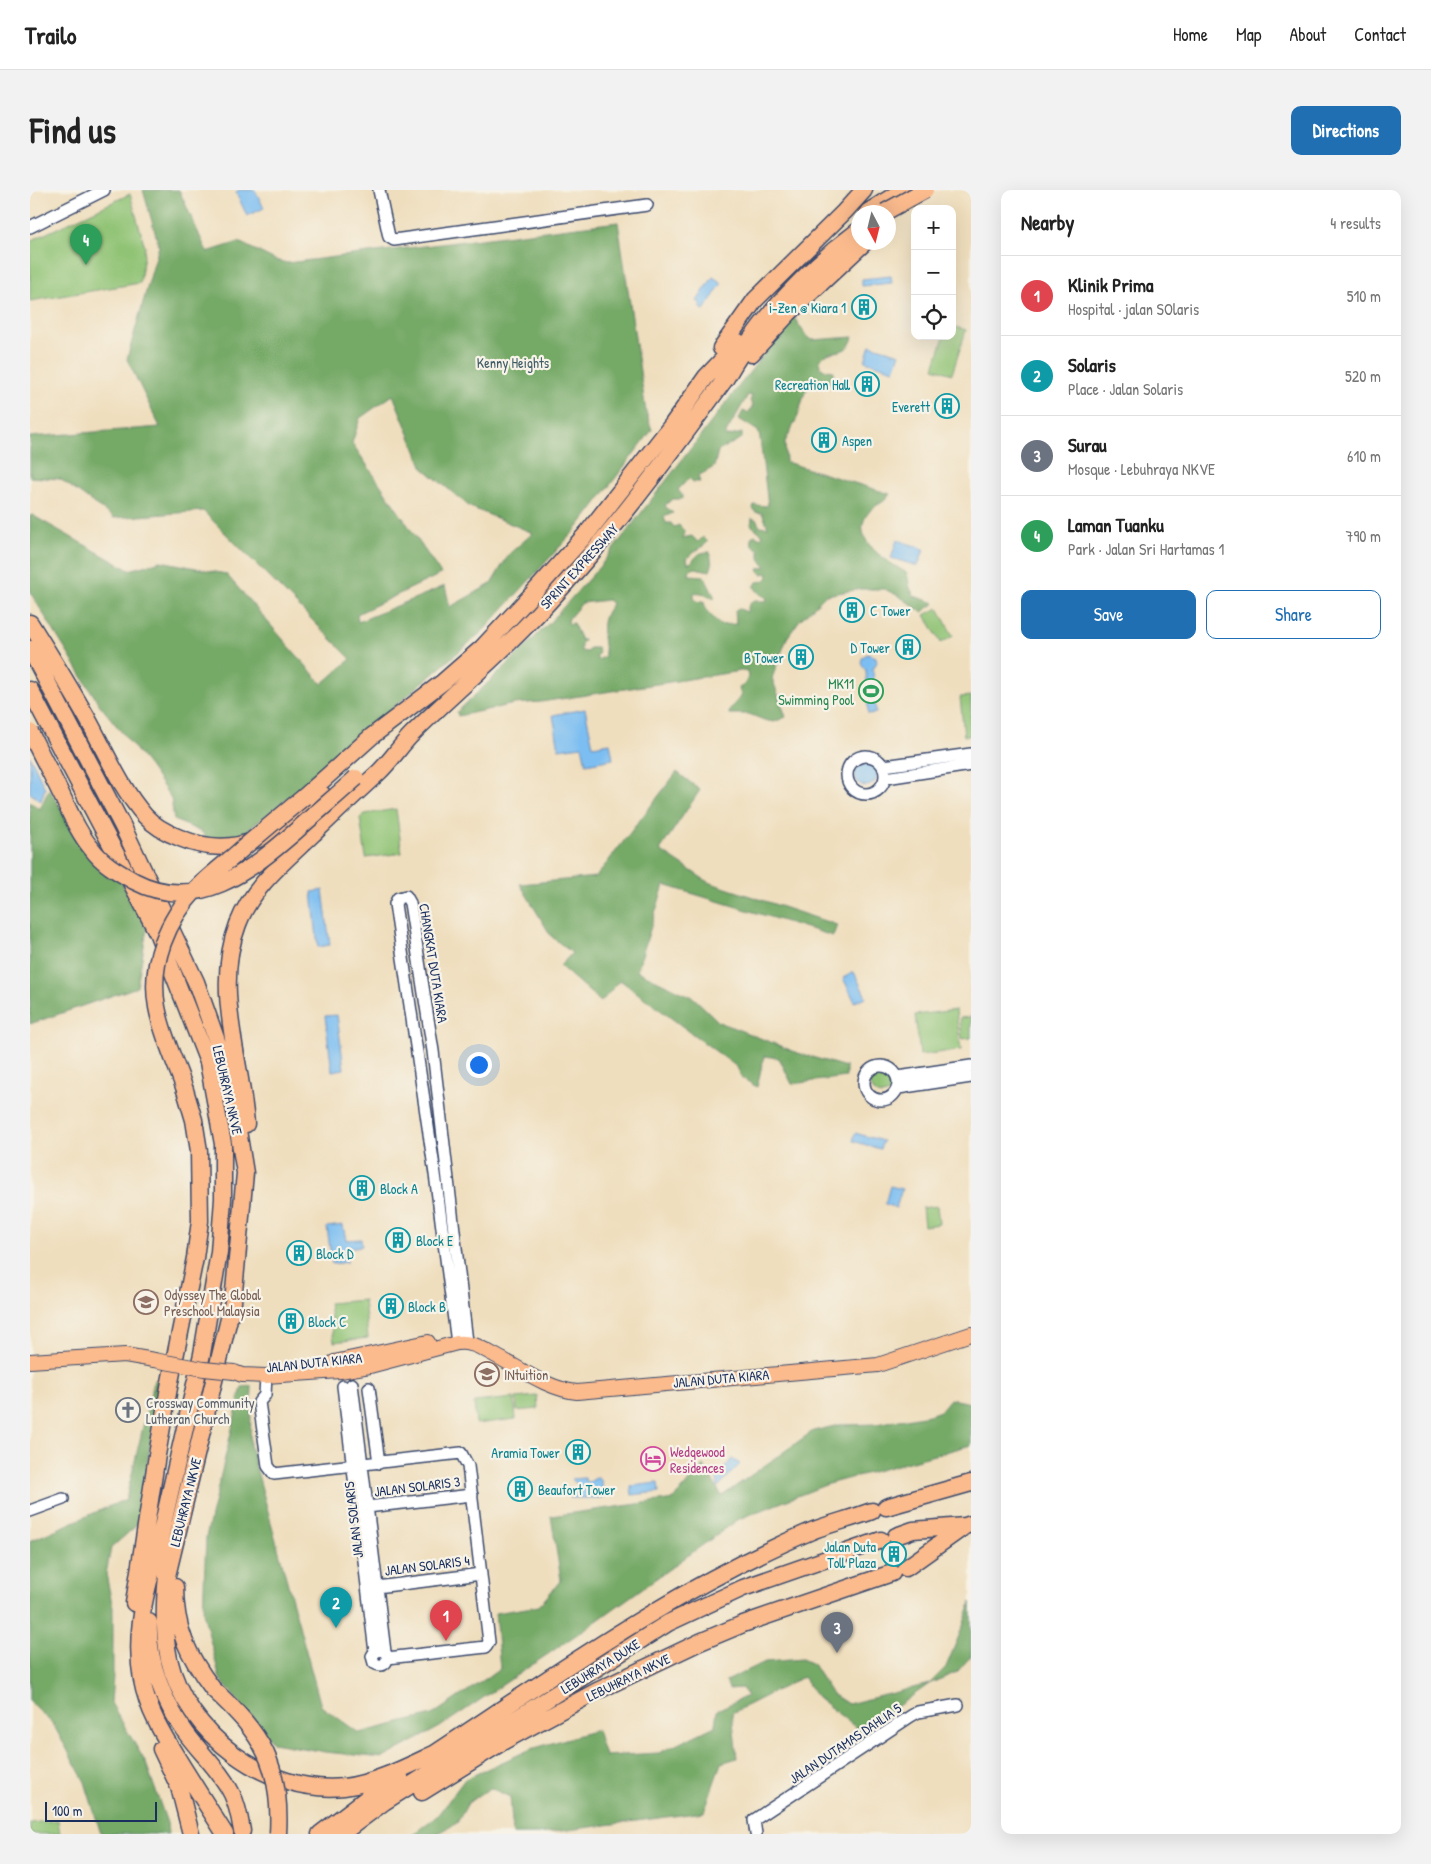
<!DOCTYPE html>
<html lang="en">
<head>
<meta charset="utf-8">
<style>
  body { margin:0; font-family:"Patrick Hand",sans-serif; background:#f2f2f2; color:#222 }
  .controls { position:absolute; right:15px; top:15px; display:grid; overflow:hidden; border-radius:10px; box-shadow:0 5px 20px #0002 }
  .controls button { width:45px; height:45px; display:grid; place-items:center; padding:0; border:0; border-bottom:1px solid #e0e0e0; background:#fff; color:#222; font:25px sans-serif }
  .compass { position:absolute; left:821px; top:15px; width:45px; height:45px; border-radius:50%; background:#fff; box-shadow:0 5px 20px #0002; rotate:173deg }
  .scale { position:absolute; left:15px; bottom:12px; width:112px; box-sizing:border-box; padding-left:5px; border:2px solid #1b2f5e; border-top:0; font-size:14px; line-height:18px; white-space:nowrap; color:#1b2f5e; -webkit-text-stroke:4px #f7f3e8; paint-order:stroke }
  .you { position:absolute; left:448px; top:874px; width:18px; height:18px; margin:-12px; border:4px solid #fff; border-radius:50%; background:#1a73e8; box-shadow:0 0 0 8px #1a73e833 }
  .badge { display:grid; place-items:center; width:32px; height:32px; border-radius:50%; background:#1f6fb2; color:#fff; font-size:16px; font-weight:700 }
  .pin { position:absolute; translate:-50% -41px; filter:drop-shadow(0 1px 2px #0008) }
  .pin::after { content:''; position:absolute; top:26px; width:18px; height:15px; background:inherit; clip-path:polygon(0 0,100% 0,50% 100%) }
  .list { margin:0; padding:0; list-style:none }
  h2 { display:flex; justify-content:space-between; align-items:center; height:65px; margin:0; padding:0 20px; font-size:21px }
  h2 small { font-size:16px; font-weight:400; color:#767676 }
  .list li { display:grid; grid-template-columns:32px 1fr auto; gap:15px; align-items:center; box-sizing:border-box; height:80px; padding:0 20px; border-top:1px solid #e0e0e0 }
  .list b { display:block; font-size:19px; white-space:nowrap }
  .list p { margin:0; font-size:16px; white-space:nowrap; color:#767676 }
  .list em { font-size:16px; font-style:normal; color:#767676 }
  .actions { display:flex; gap:10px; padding:15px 20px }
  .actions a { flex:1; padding:11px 0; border:1px solid #1f6fb2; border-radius:10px; text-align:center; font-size:18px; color:#1f6fb2 }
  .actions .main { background:#1f6fb2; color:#fff }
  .icon { flex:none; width:28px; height:28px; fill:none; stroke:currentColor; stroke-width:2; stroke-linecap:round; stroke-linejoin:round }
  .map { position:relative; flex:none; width:941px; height:1644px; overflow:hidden; border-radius:10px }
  header { display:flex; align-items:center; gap:30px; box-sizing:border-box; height:70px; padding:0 25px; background:#fff; border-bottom:1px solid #e0e0e0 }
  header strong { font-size:24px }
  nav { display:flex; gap:28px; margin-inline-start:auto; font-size:18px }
  .intro { display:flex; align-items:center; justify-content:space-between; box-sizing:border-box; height:120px; padding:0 30px }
  h1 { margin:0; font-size:35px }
  .button { padding:12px 22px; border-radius:10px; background:#1f6fb2; color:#fff; font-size:18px; font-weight:700 }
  main { display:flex; gap:30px; padding:0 30px }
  aside { flex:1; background:#fff; border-radius:10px; box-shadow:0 5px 20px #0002 }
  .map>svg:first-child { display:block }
</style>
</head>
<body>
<header>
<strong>Trailo</strong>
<nav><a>Home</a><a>Map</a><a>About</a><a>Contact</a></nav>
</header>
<div class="intro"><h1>Find us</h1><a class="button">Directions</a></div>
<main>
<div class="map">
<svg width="941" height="1644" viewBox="0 0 941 1644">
  <rect width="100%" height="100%" fill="#f7f3e8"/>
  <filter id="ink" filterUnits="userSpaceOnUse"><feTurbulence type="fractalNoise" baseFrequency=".02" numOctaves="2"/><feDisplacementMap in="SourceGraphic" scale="10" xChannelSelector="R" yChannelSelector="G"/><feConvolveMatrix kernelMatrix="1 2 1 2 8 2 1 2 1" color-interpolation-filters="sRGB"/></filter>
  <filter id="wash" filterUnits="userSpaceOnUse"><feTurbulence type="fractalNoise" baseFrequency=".0096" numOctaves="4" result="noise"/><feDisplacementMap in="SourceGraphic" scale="20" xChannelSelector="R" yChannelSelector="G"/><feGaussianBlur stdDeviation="1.12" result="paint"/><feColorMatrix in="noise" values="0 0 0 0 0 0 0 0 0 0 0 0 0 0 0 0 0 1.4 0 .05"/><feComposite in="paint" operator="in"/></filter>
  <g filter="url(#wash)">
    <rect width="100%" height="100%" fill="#efdebd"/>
    <path fill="#90c374" stroke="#567969" d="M100 4 115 57 110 93 0 111V51Z
      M922 136 936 140 922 184 904 178 914 146H922Z
      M908 418 923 446 911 453 895 425Z
      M941 506V545L934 546 930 507Z
      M366 619 372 663 336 668 330 628 335 624Z
      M926 820 931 860 890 865 885 825Z
      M941 827V848L932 849 930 828Z
      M840 893a12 12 0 1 1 24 0a12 12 0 1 1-24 0Z
      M907 1016 909 1034 894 1036 892 1018Z
      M334 1110 338 1148 304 1152 299 1113Z
      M507 1206 508 1219 487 1221 486 1208Z
      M484 1208 486 1229 446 1234 444 1212Z
      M28 1630 30 1644H0V1633Z"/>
    <path fill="#74a966" stroke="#486c62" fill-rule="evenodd" d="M113 0H149L177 62 209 52 245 70 257 73 588 32 616 222 622 240 548 337 453 441 253 612 206 649H176L172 642 144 630 141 608 119 576 69 514 0 402V326L2 325 99 380 131 371 196 384 292 494 321 469 173 321 84 328 30 289 0 287V247L130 237 97 169 129 56ZM363 205 393 278 440 317 503 343 479 364 461 394 420 417 415 396 328 432 327 424 411 384 322 253 330 228Z
      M763 126 777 147 782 150 823 147C817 169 800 156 790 170V177L794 180 804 181 799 195H782L775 202 768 226 755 252 756 272 860 304C853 315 846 313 839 322 817 349 858 372 877 383L880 398 884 406 905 413 892 422 869 406 854 399H831L796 405 769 431 757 448 742 488 756 527 744 532 734 530 719 524H699L700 519 711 506 709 498 714 495 719 486 717 480 511 512 484 514 428 526 427 522 479 473 521 431 571 375ZM718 205 722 206 720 211 723 216 718 223 713 221 709 229 728 241 730 248 738 316 724 315 723 318 725 322 732 323 738 337 729 336 727 330 722 328 721 335 733 345 731 348 725 345 721 347 722 355 729 360V367L736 377 729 378 728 380 732 384 737 383 738 387 734 391 727 392 724 397 730 404 737 408 736 411C725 411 719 409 717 422L710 419 705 420 706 434 690 435 676 420 674 412H668L664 408V403C675 401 677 408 685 408L674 386 659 385 660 380 665 378 680 381 682 375 680 362C667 362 669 365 660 373H658L657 368 678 352 673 347 668 352 662 346 652 348 655 342 649 335 644 337 641 333H636L634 327 643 323 640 320H638L635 315 643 309H652L653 306 648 300 659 288 663 292H670L668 286 684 277 688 261 712 248V243L696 247V243ZM578 410 582 414C567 433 574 444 575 466L568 470 566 466 569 463 567 458H560L557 462 551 461V454L555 450H551L543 433 539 434 538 433 539 428 552 413Z
      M647 582 670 600 630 660 678 692 807 735 803 746 634 695 607 781 664 808 689 832 768 863 816 877V887L762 894 749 868 734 866 727 897 712 888 707 877 590 790 571 812 530 776 542 763 521 746 490 694 566 687Z
      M19 599 68 677 91 691 117 739 107 797 0 834V612L10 619Z
      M124 1190H131L107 1335 81 1358 76 1384 83 1418V1486L81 1513 116 1573 137 1633 138 1644H71L55 1592 23 1534 0 1512V1351L96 1309Z
      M222 1196 220 1255 291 1516 329 1543 402 1525 470 1479 465 1423 509 1416 531 1390 521 1326 644 1309 673 1275 692 1306 783 1241 809 1235 846 1234 899 1225 910 1221 920 1209 941 1213V1255L798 1294 709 1329 568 1430 499 1477 410 1537 353 1568 295 1562 243 1553 190 1489 173 1422 176 1347 212 1197Z
      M941 1412V1466L927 1482 899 1494 851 1528 834 1544 787 1507 773 1487 702 1523 707 1568 691 1573 674 1622 508 1644H483L480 1607 460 1598 438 1613 427 1633 407 1644H383L407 1626 435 1589 501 1559 567 1540 575 1566 629 1563 685 1536 687 1520 717 1506 712 1498 699 1499 696 1491 735 1472 772 1469 783 1474 801 1503 818 1514 899 1494 916 1477 933 1436Z"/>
    <path fill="#7cbef1" stroke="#4c76a8" d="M209 0H225L234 18 217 26 206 2Z
      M861 86 862 93 832 96V89Z
      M683 87 692 93 674 120 669 117 671 114 667 111Z
      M840 155 870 164 864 180 835 171Z
      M867 350 894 359 888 376 861 368Z
      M838 464 846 467 847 472 843 479 846 523 838 524 836 480C829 475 830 466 838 464Z
      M555 519 563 556 580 553 583 569 556 574 552 556 529 559 523 525Z
      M0 566 15 598 11 611 0 603Z
      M825 585a11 11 0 1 1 22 0a11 11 0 1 1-22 0Z
      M293 700 300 755 288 757 282 702Z
      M824 782 836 807 825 812 813 788Z
      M307 825 314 879 302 881 295 826Z
      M825 943 853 951 850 959 823 951Z
      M860 996 872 999 866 1018 855 1014Z
      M313 1035 316 1050 331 1049 332 1056 316 1058 317 1072 302 1074 297 1037Z
      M702 1269 710 1274 688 1297 687 1287Z
      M555 1288 556 1291 559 1292 566 1288H569L572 1292 573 1308H540V1301L544 1303 551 1297 541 1289Z
      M628 1293 629 1302 602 1305 601 1296Z"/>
  </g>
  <g filter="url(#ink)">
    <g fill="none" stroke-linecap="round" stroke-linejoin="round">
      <defs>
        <path id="minor" d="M349 0 359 47 364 50 617 15
          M0 37 74 0
          M817 585a19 19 0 1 1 38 0a19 19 0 1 1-38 0Z
          M854 576 941 564
          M856 588 941 575
          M834 893a17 17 0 1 1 34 0a17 17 0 1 1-34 0Z
          M868 887 941 876
          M868 898 941 887
          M427 1153 405 984 365 714 368 708 376 706 380 713 403 861 437 1152
          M236 1186 235 1205 229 1212 238 1276 244 1284 431 1263 438 1276 459 1452 456 1457 357 1468
          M322 1194 355 1462C361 1471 353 1479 344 1473L342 1466C345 1461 350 1459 355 1462
          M313 1196 345 1462
          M339 1198 349 1273
          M337 1317 442 1305
          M0 1321 33 1309
          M347 1397 451 1384
          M726 1644 724 1630 881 1526 888 1522 928 1515"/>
        <path id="major" d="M0 1171 95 1165 124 1170
          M304 1172 398 1152
          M204 1182 212 1185 236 1186 310 1181 340 1176 427 1153C442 1151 453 1159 466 1166 491 1179 518 1199 547 1202L848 1175 941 1144"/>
        <path id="highway" d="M838 22 873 0
          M691 158 725 110 814 22 834 0
          M721 164 759 123 835 52
          M0 433C21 467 42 500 61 535 77 565 92 600 115 626 124 636 137 643 150 648 210 673 249 641 292 604
          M0 459 93 637 166 792 193 868 205 922 215 983 203 1112 137 1386C134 1414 133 1441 139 1469 156 1544 237 1605 314 1597 346 1593 378 1576 406 1563
          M0 500 127 742 178 872 193 954V1009L189 1062 172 1164 123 1377C112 1414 105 1451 112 1490 118 1523 137 1551 154 1579 168 1601 181 1622 195 1644
          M274 607 342 546 413 492 452 458 508 398 558 342 642 235 676 187 696 166 707 151
          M216 934C211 867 183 799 208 734 222 697 255 671 283 644 304 624 326 603 348 583 361 571 370 556 382 544 419 507 459 474 495 437 570 360 633 274 696 188 727 132 777 79 828 41
          M856 1317 941 1293
          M866 1346 883 1340 935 1336
          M876 1378 935 1336 941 1334
          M145 1397C145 1439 158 1466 183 1499
          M104 1413 127 1265 140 1192 165 1068 170 1031 169 961 164 930 155 900
          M119 1432C117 1471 133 1511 156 1543 171 1564 191 1581 202 1604 208 1616 210 1629 212 1641
          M131 1559 149 1597 161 1644
          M398 1568C523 1486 645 1398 784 1340 803 1333 823 1328 842 1321
          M392 1602 474 1551 567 1501 670 1452 713 1434 862 1383
          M290 1644 337 1608 370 1587
          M311 1644 354 1612 638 1433 713 1398 851 1350"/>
      </defs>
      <use href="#minor" stroke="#3b496c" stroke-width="14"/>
      <use href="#major" stroke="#3b496c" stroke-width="16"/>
      <use href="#highway" stroke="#3b496c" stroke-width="19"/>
      <use href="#minor" stroke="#fff" stroke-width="11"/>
      <use href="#major" stroke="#fbbb8d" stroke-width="14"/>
      <use href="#highway" stroke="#fbbb8d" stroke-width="16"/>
      <defs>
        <path id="major-bridge" d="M124 1170 174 1179 204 1182"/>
        <path id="highway-bridge" d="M855 22 895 0
          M0 542C11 565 23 587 34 610 42 627 50 645 62 659 73 674 88 682 104 691 167 724 220 681 266 641 286 623 306 606 326 588
          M155 900C146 873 132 845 127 817 119 773 137 730 167 698 178 687 192 676 204 666 227 646 251 626 274 607
          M183 1499C232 1544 252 1575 248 1644"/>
      </defs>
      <use href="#major-bridge" stroke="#3b496c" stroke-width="16" stroke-linecap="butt"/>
      <use href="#highway-bridge" stroke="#3b496c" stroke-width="19" stroke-linecap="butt"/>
      <use href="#major-bridge" stroke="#fbbb8d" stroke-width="14"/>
      <use href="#highway-bridge" stroke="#fbbb8d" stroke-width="16"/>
    </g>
  </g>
  <defs>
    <symbol id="building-ring" viewBox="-11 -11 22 22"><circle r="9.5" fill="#f7f3e8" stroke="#0f9aa8" stroke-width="1.5"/><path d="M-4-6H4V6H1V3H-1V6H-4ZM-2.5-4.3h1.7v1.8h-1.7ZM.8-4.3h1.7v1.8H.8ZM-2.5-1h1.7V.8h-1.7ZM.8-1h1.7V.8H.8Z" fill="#0f9aa8"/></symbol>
    <symbol id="stadium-ring" viewBox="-11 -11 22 22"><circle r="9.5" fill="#f7f3e8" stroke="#2e9e5b" stroke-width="1.5"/><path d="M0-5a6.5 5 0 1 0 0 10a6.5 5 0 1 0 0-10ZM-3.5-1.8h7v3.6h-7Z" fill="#2e9e5b"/></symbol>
    <symbol id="school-ring" viewBox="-11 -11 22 22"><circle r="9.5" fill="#f7f3e8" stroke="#8d6e63" stroke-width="1.5"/><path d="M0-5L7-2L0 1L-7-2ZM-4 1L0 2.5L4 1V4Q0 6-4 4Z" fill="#8d6e63"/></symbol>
    <symbol id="church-ring" viewBox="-11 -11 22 22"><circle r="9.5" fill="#f7f3e8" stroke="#6b7280" stroke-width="1.5"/><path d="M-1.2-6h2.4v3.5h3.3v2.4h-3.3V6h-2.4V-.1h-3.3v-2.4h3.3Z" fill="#6b7280"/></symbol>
    <symbol id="hotel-ring" viewBox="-11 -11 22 22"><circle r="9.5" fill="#f7f3e8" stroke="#d1479c" stroke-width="1.5"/><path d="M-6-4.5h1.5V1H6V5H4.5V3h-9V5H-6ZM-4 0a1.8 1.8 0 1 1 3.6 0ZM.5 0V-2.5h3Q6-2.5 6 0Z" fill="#d1479c"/></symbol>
  </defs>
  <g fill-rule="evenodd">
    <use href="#building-ring" x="820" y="103" width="28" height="28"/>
    <use href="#building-ring" x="823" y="180" width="28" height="28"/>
    <use href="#building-ring" x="903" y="202" width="28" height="28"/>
    <use href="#building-ring" x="780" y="236" width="28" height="28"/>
    <use href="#building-ring" x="808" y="406" width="28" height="28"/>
    <use href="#building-ring" x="864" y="443" width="28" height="28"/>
    <use href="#building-ring" x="757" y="453" width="28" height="28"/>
    <use href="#stadium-ring" x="827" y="487" width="28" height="28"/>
    <use href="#building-ring" x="318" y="984" width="28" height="28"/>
    <use href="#building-ring" x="354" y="1036" width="28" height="28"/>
    <use href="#building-ring" x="255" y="1049" width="28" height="28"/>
    <use href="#school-ring" x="102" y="1098" width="28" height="28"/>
    <use href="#building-ring" x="347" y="1102" width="28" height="28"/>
    <use href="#building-ring" x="247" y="1117" width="28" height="28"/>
    <use href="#school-ring" x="443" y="1170" width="28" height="28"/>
    <use href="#church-ring" x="84" y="1206" width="28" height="28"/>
    <use href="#building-ring" x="534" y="1248" width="28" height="28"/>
    <use href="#hotel-ring" x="609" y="1255" width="28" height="28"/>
    <use href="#building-ring" x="476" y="1285" width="28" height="28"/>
    <use href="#building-ring" x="850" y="1350" width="28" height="28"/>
  </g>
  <g text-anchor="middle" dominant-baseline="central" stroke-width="4.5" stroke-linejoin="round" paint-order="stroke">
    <g font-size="14" fill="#0d838f" stroke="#f7f3e8" text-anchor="start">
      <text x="816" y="117" text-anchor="end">i-Zen @ Kiara 1</text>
      <text x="820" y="194" text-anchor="end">Recreation Hall</text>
      <text x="900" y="216" text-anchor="end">Everett</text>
      <text x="812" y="250">Aspen</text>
      <text x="840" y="420">C Tower</text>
      <text x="860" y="457" text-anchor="end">D Tower</text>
      <text x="754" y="467" text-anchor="end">B Tower</text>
      <text x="350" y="998">Block A</text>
      <text x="386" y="1050">Block E</text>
      <text x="286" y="1063">Block D</text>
      <text x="378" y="1116">Block B</text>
      <text x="278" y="1131">Block C</text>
      <text x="530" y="1262" text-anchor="end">Aramia Tower</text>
      <text x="508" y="1299">Beaufort Tower</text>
      <text x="846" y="1356" text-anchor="end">Jalan Duta<tspan x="846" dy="16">Toll Plaza</tspan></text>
    </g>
    <g font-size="14" fill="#3e5b65" stroke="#f7f3e8">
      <text x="483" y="172">Kenny Heights</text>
    </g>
    <g font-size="14" fill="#1b2f5e" stroke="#f7f3e8">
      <text transform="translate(549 376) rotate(-48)">SPRINT EXPRESSWAY</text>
      <text transform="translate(404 773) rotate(81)">CHANGKAT DUTA KIARA</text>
      <text transform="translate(198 900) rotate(77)">LEBUHRAYA NKVE</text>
      <text transform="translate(284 1172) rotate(-6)">JALAN DUTA KIARA</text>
      <text transform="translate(691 1188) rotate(-5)">JALAN DUTA KIARA</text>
      <text transform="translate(387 1296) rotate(-7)">JALAN SOLARIS 3</text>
      <text transform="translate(155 1312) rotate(-76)">LEBUHRAYA NKVE</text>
      <text transform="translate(323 1330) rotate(-97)">JALAN SOLARIS</text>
      <text transform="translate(397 1375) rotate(-7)">JALAN SOLARIS 4</text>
      <text transform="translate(570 1476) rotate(-32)">LEBUHRAYA DUKE</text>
      <text transform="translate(598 1487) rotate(-26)">LEBUHRAYA NKVE</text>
      <text transform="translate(815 1553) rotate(-34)">JALAN DUTAMAS DAHLIA 5</text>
    </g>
    <g font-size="14" fill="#27864d" stroke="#f7f3e8" text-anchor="end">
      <text x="824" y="493">MK11<tspan x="824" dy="16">Swimming Pool</tspan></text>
    </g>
    <g font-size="14" fill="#785e54" stroke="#f7f3e8" text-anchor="start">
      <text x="134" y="1104">Odyssey The Global<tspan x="134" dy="16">Preschool Malaysia</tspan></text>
      <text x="474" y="1184">INtuition</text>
    </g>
    <g font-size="14" fill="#5b616d" stroke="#f7f3e8" text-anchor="start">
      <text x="116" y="1212">Crossway Community<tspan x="116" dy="16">Lutheran Church</tspan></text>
    </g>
    <g font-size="14" fill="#b23c85" stroke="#f7f3e8" text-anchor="start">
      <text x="640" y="1261">Wedgewood<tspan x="640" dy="16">Residences</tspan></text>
    </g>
  </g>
</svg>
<div class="controls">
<button>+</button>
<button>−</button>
<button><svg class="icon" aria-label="locate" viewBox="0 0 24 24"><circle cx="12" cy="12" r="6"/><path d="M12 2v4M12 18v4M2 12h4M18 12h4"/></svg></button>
</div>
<svg class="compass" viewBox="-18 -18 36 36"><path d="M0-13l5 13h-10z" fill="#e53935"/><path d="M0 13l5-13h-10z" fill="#767676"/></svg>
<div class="scale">100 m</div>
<div class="you"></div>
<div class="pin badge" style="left:416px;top:1451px;background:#e0444e">1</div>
<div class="pin badge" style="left:306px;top:1438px;background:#0f9aa8">2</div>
<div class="pin badge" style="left:807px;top:1463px;background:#6b7280">3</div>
<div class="pin badge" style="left:56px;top:75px;background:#2e9e5b">4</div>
</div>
<aside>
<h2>Nearby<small>4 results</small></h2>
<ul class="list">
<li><span class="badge" style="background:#e0444e">1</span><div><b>Klinik Prima</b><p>Hospital · jalan SOlaris</p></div><em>510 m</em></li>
<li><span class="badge" style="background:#0f9aa8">2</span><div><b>Solaris</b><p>Place · Jalan Solaris</p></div><em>520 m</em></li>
<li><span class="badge" style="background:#6b7280">3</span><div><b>Surau</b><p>Mosque · Lebuhraya NKVE</p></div><em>610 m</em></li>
<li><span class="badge" style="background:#2e9e5b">4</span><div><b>Laman Tuanku</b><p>Park · Jalan Sri Hartamas 1</p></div><em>790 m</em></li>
</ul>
<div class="actions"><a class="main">Save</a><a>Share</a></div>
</aside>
</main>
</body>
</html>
